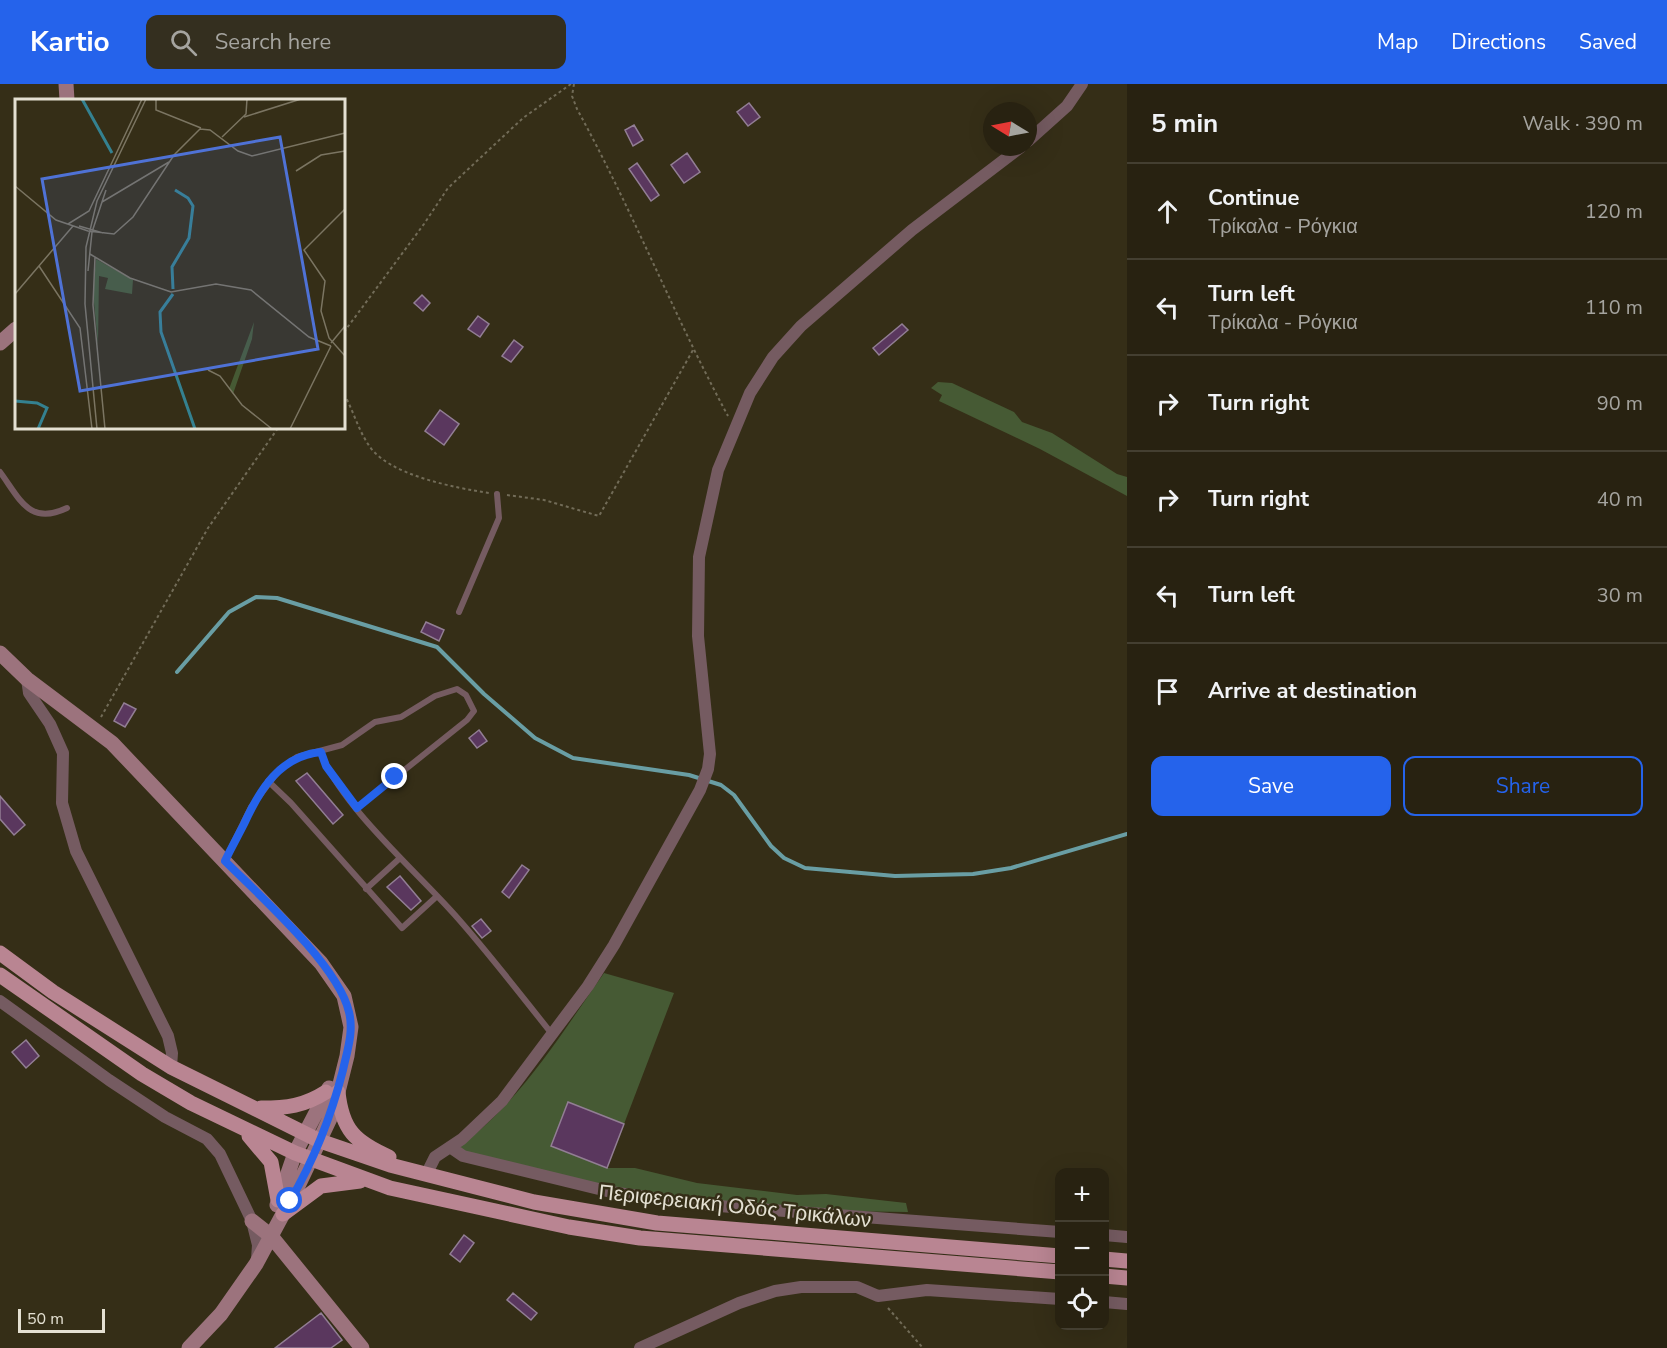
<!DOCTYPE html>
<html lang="en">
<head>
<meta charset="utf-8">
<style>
  body { margin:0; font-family:"Nunito Sans",sans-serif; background:#342f1f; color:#f1f3f6 }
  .controls { position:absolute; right:18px; bottom:18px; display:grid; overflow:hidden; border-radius:12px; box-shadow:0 6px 24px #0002 }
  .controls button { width:54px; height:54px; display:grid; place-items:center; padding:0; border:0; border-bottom:2px solid #443f31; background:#282211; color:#f1f3f6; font:30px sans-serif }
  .compass { position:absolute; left:983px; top:18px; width:54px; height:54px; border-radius:50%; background:#282211; box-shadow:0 6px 24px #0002; rotate:280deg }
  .scale { position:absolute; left:18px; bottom:15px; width:87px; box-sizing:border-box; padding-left:6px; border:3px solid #e4e0d2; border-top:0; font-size:16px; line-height:21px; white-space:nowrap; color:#e4e0d2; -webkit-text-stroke:4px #352e17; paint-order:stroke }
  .stop { position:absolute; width:18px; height:18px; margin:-14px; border:4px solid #2563eb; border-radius:50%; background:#fff }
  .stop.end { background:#2563eb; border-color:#fff; box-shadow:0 2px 6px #0008 }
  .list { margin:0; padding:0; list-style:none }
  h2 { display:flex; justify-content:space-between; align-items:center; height:78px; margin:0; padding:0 24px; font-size:26px }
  h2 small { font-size:20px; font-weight:400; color:#a5a49f }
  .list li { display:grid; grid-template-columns:39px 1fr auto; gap:18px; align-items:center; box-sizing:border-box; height:96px; padding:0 24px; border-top:2px solid #443f31 }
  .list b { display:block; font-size:22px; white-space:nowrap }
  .list p { margin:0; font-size:20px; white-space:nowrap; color:#a5a49f }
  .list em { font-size:20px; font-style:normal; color:#a5a49f }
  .actions { display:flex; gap:12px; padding:18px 24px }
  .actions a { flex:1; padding:14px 0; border:2px solid #2563eb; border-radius:12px; text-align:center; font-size:21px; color:#2563eb }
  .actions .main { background:#2563eb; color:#fff }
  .icon { flex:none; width:33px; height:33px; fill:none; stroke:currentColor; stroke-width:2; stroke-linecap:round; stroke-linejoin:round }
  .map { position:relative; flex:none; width:1127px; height:1264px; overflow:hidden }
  header { display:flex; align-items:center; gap:36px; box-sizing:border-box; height:84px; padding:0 30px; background:#2563eb; color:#fff }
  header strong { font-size:28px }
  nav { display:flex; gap:33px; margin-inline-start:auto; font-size:21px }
  .search { width:420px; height:54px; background:#342f1f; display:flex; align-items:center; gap:15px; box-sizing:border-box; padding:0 21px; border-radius:12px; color:#a5a49f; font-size:22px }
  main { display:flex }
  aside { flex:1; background:#282211 }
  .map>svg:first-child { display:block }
</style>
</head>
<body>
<header>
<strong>Kartio</strong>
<div class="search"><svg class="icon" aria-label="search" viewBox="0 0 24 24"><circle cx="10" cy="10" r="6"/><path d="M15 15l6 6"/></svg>Search here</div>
<nav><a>Map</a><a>Directions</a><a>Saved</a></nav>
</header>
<main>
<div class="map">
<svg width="1127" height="1264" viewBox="0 0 1127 1264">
  <rect width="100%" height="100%" fill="#352e17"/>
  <path fill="#465a34" d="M938 298 952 299 1014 328 1022 338 1052 349 1117 390 1127 393V412L1040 365 939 317 942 311 931 304Z
    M604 889 674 909 624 1040 568 1018 551 1062 607 1084H635L697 1099 797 1111 826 1110 906 1119 908 1128 833 1127 627 1108 460 1066 461 1061C521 1017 561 950 604 889Z"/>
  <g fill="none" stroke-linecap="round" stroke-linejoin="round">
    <path stroke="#699ea4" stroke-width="4" d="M177 588 229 528 256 513 277 514 437 563 484 610 535 654 573 674 689 691 721 701 734 711 771 762 784 774 805 784 895 792 973 790 1011 784 1127 750"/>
  </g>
  <path fill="#5a375e" stroke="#927e94" stroke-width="1.5" d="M749 19 760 33 748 42 737 28Z
    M634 41 643 56 633 62 625 46Z
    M687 69 700 88 684 99 671 81Z
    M637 79 659 111 651 117 629 85Z
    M422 211 430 219 423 227 414 219Z
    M478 232 489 240 480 253 468 245Z
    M902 240 908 246 879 271 873 264Z
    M514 256 523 263 511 278 502 272Z
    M440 326 459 340 444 361 425 347Z
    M426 538 444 546 439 557 421 548Z
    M124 619 136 625 125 643 114 637Z
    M479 646 487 657 477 664 469 654Z
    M307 689 343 731 333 740 296 697Z
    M0 712 25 741 14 751 0 735Z
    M522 781 529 786 509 814 502 808Z
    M400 792 421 817 411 826 387 803Z
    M481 835 491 847 482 854 472 842Z
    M26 956 39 972 26 984 12 968Z
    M568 1018 624 1040 607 1084 551 1062Z
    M464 1151 474 1159 460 1178 450 1170Z
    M513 1209 537 1229 531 1236 507 1216Z
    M321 1229 342 1256 331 1264H275Z"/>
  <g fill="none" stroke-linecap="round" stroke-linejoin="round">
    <path stroke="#726c58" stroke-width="2" stroke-dasharray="3 3" stroke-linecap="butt" d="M574 0 572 12 577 25C632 125 674 232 728 332
      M344 248 424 140 448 104 523 34 571 0
      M344 310C353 326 358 345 368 360 386 391 456 404 489 409
      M507 411 544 416 599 432 693 266
      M101 633 208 444 278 344
      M888 1224 923 1264"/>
    <path stroke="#755b61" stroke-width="6" d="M0 388C20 415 29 442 67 424
      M459 528 499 434 497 410
      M321 668C338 719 417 788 454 830 488 868 520 910 552 950
      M268 697 291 719 402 844 436 813
      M225 776 251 723 280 685 297 673 342 661 375 638 401 633 435 612 457 605 466 611 474 627 467 636 357 724
      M366 805 400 774"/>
    <path stroke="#755b61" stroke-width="12" d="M1028 57 1067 22 1082 0
      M27 595 29 609 50 640 63 669 62 719 76 767 168 952 172 969 171 983
      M0 917 109 996 165 1033 207 1055 220 1070 252 1137 258 1161 257 1175
      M450 1063 463 1072 611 1108 693 1120 1060 1148
      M426 1091 435 1073 462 1055 502 1017 588 902 614 861 700 706 708 685 710 670 698 552 699 473 718 386 750 309 773 273 801 242 912 146 1021 63
      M1104 1151 1127 1153
      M1104 1218 1127 1220
      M640 1264 739 1219 775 1207 801 1203H857L878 1212 927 1206 1060 1215"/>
    <path stroke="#9c737d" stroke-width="15" d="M66 0 67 16
      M0 259 16 245
      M0 569 27 595 112 659 321 879 344 912 351 943 347 972 333 1028 297 1104 256 1180 221 1230 189 1264
      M277 1121 295 1069 329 1004
      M252 1137 271 1152 362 1264"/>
    <path stroke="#b98592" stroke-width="15" d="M0 869 53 908 171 983 320 1057 390 1081 534 1118 657 1139 1060 1172
      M0 891 142 990 191 1019 295 1069 390 1104 569 1143 640 1154 1060 1188
      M338 1008C342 1046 355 1058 389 1073
      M261 1024C287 1024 304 1022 326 1008
      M249 1052 271 1078 278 1116
      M283 1130 321 1102 360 1097
      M1104 1175 1127 1177
      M1104 1192 1127 1194"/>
  </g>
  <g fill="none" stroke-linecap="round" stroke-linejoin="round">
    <path stroke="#2563eb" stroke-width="8" d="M290 1117C314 1076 331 1033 343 986 347 967 354 948 349 928 338 881 260 812 225 777 231 764 238 752 244 740 260 705 280 672 321 668L326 682 357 724 395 693"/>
  </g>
  <g text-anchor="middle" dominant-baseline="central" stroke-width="5" stroke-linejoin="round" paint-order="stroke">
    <g font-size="21" fill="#e4e0d2" stroke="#352e17">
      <text transform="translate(735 1122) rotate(6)">Περιφερειακή Οδός Τρικάλων</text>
    </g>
  </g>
  <g transform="translate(15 15)">
    <rect width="330" height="330" fill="#352e17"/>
    <path d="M81 160 118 181 117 195 90 190 93 179 84 177 83 246 78 193ZM239 223 237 240 218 295 214 290Z" fill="#465a34"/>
    <path fill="none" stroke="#348190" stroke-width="3" d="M67 0 97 54M158 190 157 168 174 139 178 107 173 99 160 91M158 195 145 213 146 233 180 330M0 302 22 304 32 309 23 330"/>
    <path fill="none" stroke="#7b7562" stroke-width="1.5" d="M141 0V11L186 29M229 18 286 0M207 38 231 15 232 0M281 72 306 56 330 52M0 87 41 121 73 132 99 135 118 118 159 56 185 30 195 31 223 52 237 57 330 34M87 103 154 63M330 110 289 151 310 182 306 212 314 239 330 257M53 125 74 112 127 0M64 127 88 134M75 155 115 179 156 193 201 185 236 191 294 238 316 247M80 158 78 206 90 330M24 167 65 229 77 330M73 172 77 133 91 91M0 195 58 127M316 244 330 227M193 271 205 277 227 306 257 330M82 330 70 205 71 148 82 102 131 0M275 330 316 247"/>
    <path fill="#4f72d6" fill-opacity="0.15" stroke="#4f72d6" stroke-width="3" d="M265 38 303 250 65 292 27 80Z"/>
    <rect width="330" height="330" fill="none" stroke="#e4e0d2" stroke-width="3"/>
  </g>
</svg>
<div class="controls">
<button>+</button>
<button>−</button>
<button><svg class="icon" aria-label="locate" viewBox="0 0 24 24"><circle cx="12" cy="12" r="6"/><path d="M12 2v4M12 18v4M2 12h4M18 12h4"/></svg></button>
</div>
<svg class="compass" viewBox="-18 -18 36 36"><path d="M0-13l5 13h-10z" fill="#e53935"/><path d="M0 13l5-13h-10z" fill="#a5a49f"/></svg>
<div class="scale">50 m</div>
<div class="stop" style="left:290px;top:1117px"></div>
<div class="stop end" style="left:395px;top:693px"></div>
</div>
<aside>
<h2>5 min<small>Walk · 390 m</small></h2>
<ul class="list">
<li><svg class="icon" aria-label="ahead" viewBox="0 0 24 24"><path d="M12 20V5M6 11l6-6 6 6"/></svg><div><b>Continue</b><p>Τρίκαλα - Ρόγκια</p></div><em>120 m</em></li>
<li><svg class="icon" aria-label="left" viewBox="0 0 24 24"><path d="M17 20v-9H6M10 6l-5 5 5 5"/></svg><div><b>Turn left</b><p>Τρίκαλα - Ρόγκια</p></div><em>110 m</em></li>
<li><svg class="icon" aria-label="right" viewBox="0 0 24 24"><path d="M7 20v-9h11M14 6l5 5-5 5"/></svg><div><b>Turn right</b></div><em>90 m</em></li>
<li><svg class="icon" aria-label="right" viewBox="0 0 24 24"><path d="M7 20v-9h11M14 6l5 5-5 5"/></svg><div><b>Turn right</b></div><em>40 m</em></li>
<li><svg class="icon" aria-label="left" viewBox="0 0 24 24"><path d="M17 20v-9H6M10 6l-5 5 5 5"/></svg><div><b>Turn left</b></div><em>30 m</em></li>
<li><svg class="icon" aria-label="arrive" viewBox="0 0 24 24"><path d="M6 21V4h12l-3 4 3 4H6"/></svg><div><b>Arrive at destination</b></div></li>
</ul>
<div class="actions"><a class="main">Save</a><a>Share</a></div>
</aside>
</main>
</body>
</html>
